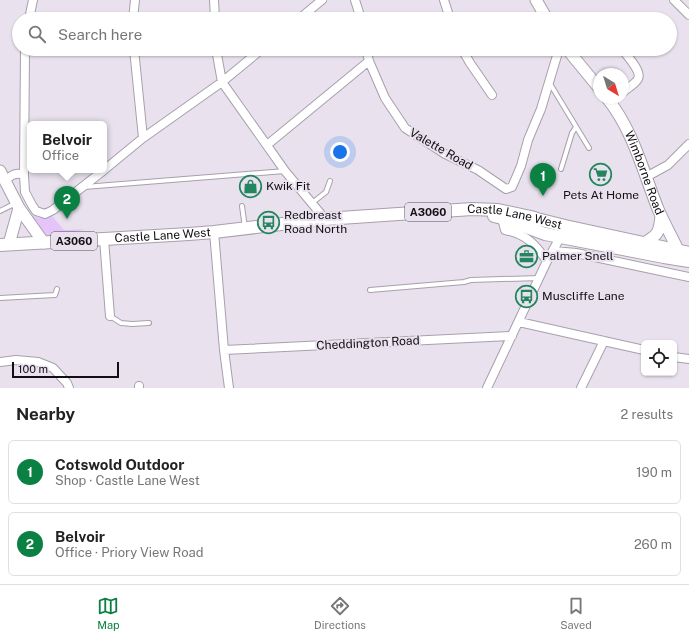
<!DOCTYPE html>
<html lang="en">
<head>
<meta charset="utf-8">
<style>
  body { margin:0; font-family:"Public Sans",sans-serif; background:#f6f6f6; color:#222 }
  .controls { position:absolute; right:12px; bottom:12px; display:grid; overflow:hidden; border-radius:6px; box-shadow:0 1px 3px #0004 }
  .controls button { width:36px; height:36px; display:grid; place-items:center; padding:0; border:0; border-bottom:1px solid #e0e0e0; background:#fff; color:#222; font:20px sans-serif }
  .compass { position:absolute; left:593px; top:68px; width:36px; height:36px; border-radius:50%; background:#fff; box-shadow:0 1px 3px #0004; rotate:142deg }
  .scale { position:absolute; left:12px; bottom:10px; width:107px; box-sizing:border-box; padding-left:4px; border:2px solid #120f14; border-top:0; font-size:11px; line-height:14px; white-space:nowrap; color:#120f14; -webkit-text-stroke:3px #e9e2ee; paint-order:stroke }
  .you { position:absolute; left:340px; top:152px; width:14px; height:14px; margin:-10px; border:3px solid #fff; border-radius:50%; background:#1a73e8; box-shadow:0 0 0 6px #1a73e833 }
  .badge { display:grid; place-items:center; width:26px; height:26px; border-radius:50%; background:#0b8043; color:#fff; font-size:13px; font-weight:700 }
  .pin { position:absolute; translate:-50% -33px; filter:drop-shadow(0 1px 2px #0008) }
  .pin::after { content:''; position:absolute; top:21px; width:14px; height:12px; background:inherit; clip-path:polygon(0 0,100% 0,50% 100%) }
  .popup { position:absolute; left:27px; top:121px; width:80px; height:52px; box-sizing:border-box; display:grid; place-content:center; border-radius:6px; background:#fff; filter:drop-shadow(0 1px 3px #0005); font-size:13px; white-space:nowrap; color:#767676 }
  .popup b { font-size:15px; color:#222 }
  .popup::after { content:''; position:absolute; left:50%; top:100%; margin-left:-8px; border:8px solid transparent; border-top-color:#fff }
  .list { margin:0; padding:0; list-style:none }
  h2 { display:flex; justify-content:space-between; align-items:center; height:52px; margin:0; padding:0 16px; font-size:17px }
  h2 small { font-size:13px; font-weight:400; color:#767676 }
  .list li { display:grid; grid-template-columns:26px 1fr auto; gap:12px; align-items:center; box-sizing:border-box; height:64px; margin:0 8px 8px; padding:0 8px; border:1px solid #e0e0e0; border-radius:6px }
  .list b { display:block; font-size:15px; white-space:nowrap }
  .list p { margin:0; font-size:13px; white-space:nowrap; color:#767676 }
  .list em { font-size:13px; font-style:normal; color:#767676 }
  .icon { flex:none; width:22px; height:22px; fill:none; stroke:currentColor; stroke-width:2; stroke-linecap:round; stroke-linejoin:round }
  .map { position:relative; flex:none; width:689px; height:388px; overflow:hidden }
  .search { position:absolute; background:#fff; box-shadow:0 1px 3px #0004; left:12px; right:12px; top:12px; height:44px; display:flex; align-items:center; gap:10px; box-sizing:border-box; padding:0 14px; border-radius:22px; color:#767676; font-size:15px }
  .sheet { height:196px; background:#fff }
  nav { display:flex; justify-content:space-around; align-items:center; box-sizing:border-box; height:56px; border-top:1px solid #e0e0e0; background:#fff; font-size:11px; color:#767676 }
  nav a { display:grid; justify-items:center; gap:2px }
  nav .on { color:#0b8043 }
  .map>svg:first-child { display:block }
</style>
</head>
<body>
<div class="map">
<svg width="689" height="388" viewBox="0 0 689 388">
  <rect width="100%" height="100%" fill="#e9e2ee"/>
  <path fill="#e5c4f9" d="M31 215 39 218 52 216 64 230 85 229 66 235 44 236 29 218Z"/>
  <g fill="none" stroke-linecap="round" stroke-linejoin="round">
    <defs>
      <path id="lane" d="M549 82 589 148
        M561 169 572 133 576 127
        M84 187 285 171
        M312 203 326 192 330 181
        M242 206 245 228
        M0 211 16 203
        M370 290 464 282 471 280 540 278
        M0 298 55 295 57 289
        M110 316 121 323 132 324 149 323"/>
      <path id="street" d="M214 0 215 19
        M355 0 361 19
        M444 0 450 19
        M674 0 689 15
        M29 19 33 0
        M133 19 135 0
        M299 19 322 0
        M25 49 24 175 25 192 32 205 36 211 45 214 53 210 104 170
        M134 49 143 138
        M216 49 222 82 285 171 325 219
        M366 49 369 61 385 98 405 128 445 154 478 170 506 189 512 187 521 166 528 140 541 109 559 49
        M462 49 470 63 492 95
        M622 49C627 56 642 71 638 79 635 84 628 88 623 92
        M267 145 369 61
        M104 170 143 138 222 82 262 49
        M646 177 668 165 689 144
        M5 181C11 175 16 172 24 175
        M502 218 505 230C526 234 535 244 547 261
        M214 232 224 350 229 388
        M104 239 110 316
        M554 251 576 253 689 277
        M519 322 644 350
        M224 350 512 336
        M674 357 689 359
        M0 362 16 360 38 362 53 368 67 383 69 388
        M139 386V388
        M487 388 547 261 562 234
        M581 388 604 341"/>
      <g id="secondary">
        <path d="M536 0 547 19"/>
        <path d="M567 49 599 88"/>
        <path id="s1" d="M607 98C633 130 643 171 658 209 664 223 672 237 678 250L677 257"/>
        <path d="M0 171 19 208 44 243"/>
        <path d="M644 243C658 235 659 233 661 217"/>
        <path d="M9 244 19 208"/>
      </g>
      <g id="primary">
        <path d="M494 216 502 218 545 234 664 257 689 261"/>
        <path id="s2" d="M0 245 104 239 189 234 214 232 325 219 472 209 498 210 531 217 537 219 565 226 689 253"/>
      </g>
    </defs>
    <use href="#lane" stroke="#a7a0ac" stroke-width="6"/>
    <use href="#street" stroke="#a7a0ac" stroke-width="10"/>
    <use href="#secondary" stroke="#a7a0ac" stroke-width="13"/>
    <use href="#primary" stroke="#a7a0ac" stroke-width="14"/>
    <use href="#lane" stroke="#fff" stroke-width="4"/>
    <use href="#street" stroke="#fff" stroke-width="8"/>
    <use href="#secondary" stroke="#fff" stroke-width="11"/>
    <use href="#primary" stroke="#fff" stroke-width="12"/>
  </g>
  <defs>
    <symbol id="supermarket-ring" viewBox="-11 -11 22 22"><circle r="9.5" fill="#e9e2ee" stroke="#23865f" stroke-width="1.5"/><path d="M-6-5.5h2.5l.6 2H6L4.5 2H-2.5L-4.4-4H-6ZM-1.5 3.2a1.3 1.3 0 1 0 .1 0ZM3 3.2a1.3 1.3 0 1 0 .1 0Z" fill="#23865f"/></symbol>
    <symbol id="shop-ring" viewBox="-11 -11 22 22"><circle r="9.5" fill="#e9e2ee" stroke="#23865f" stroke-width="1.5"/><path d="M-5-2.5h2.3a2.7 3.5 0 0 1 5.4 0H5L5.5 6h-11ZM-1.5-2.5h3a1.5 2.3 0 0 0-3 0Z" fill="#23865f"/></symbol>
    <symbol id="bus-ring" viewBox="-11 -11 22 22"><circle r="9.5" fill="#e9e2ee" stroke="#23865f" stroke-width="1.5"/><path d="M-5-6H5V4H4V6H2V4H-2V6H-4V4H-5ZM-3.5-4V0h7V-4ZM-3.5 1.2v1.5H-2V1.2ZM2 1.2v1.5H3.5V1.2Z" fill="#23865f"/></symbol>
    <symbol id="office-ring" viewBox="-11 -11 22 22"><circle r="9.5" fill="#e9e2ee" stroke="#23865f" stroke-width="1.5"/><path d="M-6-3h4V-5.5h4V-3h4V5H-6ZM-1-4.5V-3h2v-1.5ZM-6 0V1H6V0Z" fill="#23865f"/></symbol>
  </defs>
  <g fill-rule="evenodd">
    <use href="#supermarket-ring" x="588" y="162" width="25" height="25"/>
    <use href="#shop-ring" x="238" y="174" width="25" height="25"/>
    <use href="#bus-ring" x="256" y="210" width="25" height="25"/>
    <use href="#office-ring" x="514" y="244" width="25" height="25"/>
    <use href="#bus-ring" x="514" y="284" width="25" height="25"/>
  </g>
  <g text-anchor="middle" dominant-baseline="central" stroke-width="4" stroke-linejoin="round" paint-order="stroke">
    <g fill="#e9e2ee" stroke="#524e55" stroke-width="1">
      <rect x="405" y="203" width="46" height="18" rx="3"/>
      <rect x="51" y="232" width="46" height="18" rx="3"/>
    </g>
    <g font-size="11" font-weight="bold" fill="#120f14">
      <text x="428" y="212">A3060</text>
      <text x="74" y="241">A3060</text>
    </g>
    <g font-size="12" fill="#120f14" stroke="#e9e2ee">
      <text transform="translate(441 149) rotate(30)">Valette Road</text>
      <text stroke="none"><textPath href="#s1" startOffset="84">Wimborne Road</textPath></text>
      <text stroke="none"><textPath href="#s2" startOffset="517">Castle Lane West</textPath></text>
      <text stroke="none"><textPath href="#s2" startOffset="163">Castle Lane West</textPath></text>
      <text transform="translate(368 343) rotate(-3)">Cheddington Road</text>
    </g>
    <g font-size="12" fill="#120f14" stroke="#e9e2ee" text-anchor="start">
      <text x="266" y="186">Kwik Fit</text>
      <text x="601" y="195" text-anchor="middle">Pets At Home</text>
      <text x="284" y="215">Redbreast<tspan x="284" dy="14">Road North</tspan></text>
      <text x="542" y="256">Palmer Snell</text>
      <text x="542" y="296">Muscliffe Lane</text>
    </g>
  </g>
</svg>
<div class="controls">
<button><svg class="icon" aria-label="locate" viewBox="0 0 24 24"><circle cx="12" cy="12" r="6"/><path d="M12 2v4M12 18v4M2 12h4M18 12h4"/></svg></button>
</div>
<svg class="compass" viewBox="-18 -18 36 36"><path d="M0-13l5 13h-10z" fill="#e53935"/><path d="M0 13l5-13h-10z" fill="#767676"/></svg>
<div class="scale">100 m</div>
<div class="you"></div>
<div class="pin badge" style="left:543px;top:196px">1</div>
<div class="pin badge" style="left:67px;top:219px">2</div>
<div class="popup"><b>Belvoir</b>Office</div>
<div class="search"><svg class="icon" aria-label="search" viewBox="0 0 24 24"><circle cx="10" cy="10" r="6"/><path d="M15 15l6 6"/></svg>Search here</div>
</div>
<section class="sheet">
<h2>Nearby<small>2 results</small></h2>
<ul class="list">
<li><span class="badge">1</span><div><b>Cotswold Outdoor</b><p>Shop · Castle Lane West</p></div><em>190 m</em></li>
<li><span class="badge">2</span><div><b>Belvoir</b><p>Office · Priory View Road</p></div><em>260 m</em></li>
</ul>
</section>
<nav>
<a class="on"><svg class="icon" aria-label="map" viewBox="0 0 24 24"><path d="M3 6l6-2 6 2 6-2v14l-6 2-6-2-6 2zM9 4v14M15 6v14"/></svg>Map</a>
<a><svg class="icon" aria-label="directions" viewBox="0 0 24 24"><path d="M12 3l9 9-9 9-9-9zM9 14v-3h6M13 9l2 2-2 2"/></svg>Directions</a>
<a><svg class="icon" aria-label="saved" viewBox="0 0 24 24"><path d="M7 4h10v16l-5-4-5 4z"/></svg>Saved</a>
</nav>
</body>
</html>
